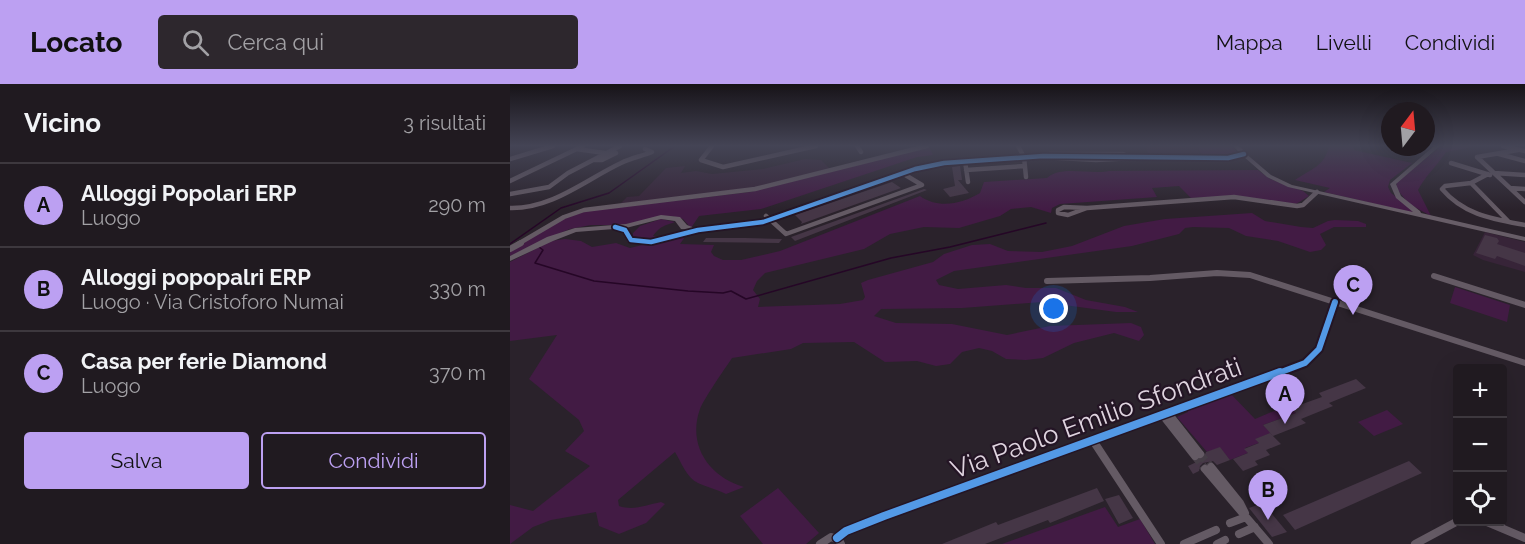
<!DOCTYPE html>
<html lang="it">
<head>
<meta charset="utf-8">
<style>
  body { margin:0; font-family:Raleway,sans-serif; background:#2d272d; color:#f1f3f6 }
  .controls { position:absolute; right:18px; bottom:18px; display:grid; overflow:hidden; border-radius:6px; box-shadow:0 6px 24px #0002 }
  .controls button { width:54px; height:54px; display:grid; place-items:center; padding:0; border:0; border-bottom:2px solid #3d383e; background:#201a20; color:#f1f3f6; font:30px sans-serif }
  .compass { position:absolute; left:871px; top:18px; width:54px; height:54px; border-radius:50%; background:#201a20; box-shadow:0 6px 24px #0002; rotate:16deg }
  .you { position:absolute; left:544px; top:225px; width:21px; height:21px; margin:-15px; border:4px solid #fff; border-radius:50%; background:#1a73e8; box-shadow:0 0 0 9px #1a73e833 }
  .badge { display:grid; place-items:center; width:39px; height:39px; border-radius:50%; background:#bca0f2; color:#111; font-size:20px; font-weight:700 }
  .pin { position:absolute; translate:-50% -50px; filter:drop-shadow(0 2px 3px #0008) }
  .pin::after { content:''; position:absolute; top:32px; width:21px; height:18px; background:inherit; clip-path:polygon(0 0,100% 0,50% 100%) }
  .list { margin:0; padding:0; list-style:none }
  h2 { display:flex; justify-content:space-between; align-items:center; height:78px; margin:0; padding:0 24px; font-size:26px }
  h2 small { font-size:20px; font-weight:400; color:#a2a1a5 }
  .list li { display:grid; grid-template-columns:39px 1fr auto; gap:18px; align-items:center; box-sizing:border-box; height:84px; padding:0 24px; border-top:2px solid #3d383e }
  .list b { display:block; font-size:22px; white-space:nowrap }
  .list p { margin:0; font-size:20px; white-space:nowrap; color:#a2a1a5 }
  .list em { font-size:20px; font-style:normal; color:#a2a1a5 }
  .actions { display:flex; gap:12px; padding:18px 24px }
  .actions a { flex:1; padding:14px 0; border:2px solid #bca0f2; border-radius:6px; text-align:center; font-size:21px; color:#bca0f2 }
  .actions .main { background:#bca0f2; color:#111 }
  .icon { flex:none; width:33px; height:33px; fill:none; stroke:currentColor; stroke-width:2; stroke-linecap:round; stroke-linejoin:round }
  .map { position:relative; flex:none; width:1015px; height:460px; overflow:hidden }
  header { display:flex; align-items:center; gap:36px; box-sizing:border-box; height:84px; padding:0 30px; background:#bca0f2; color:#111 }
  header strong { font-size:28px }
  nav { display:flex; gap:33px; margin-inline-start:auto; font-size:21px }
  .search { width:420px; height:54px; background:#2d272d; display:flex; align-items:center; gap:15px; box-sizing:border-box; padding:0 21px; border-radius:6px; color:#a2a1a5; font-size:22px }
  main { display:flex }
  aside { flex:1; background:#201a20 }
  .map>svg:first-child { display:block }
</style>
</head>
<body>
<header>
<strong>Locato</strong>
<div class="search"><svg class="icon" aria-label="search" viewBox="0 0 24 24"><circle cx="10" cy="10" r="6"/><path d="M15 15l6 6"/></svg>Cerca qui</div>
<nav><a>Mappa</a><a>Livelli</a><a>Condividi</a></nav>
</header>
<main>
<aside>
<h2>Vicino<small>3 risultati</small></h2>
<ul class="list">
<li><span class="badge">A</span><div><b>Alloggi Popolari ERP</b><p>Luogo</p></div><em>290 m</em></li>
<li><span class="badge">B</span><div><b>Alloggi popopalri ERP</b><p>Luogo · Via Cristoforo Numai</p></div><em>330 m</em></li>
<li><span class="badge">C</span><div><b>Casa per ferie Diamond</b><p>Luogo</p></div><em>370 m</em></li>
</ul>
<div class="actions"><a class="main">Salva</a><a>Condividi</a></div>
</aside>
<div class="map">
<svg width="1015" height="460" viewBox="0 0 1015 460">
  <rect width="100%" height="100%" fill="#2a222b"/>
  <path fill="#372438" d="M635 62H687L691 72H639Z
    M295 75 311 76 321 86 252 103 110 120 117 113 129 112 156 84 175 82 171 89 186 87 202 90 253 85Z
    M975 148 1015 158V188L973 176 963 171Z"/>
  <path fill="#421b44" d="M688 62H722L728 70 691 71Z
    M819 62H843L844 66 902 79 880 96 878 103 881 109 908 130 814 108 820 104 785 96C801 85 815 82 819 62Z
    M931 62H967L936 68C927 82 915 92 908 106L921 132 899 120 886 104 887 98Z
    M419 63 423 71 407 73 251 125 189 132 181 144 173 135 161 132 111 141H81L60 145 38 154 0 172V166L55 134 76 127 240 108Z
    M748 86 760 95 793 107 799 112 786 120 728 112 681 114 669 102 642 104 647 113 550 120 542 124 541 129 521 123 501 125 490 132 449 144 414 143 380 150 354 165 255 189 247 197 243 206 250 215 248 223 330 220 353 216 355 213 351 199 358 196 423 178 434 170 462 161 480 160 498 167 532 168 562 162 614 142 655 135 742 129 755 137 791 143 803 144 818 137 825 136 848 137 856 140V143H824L810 150 816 161 811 166 800 168 768 157 736 152 719 144 683 143 675 144 669 150 622 162 444 187 426 196 429 201 448 205 496 201 516 204H546L576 216 615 223 628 228H606L532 218 452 224 371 225 364 232 386 239 442 240 497 251 540 242 621 239 631 243 634 251 629 257 604 249 564 259 533 274 516 276 496 275 482 267 469 264 452 268 440 280 426 282 407 277 375 278 344 258 293 259 281 265 222 274C214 286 195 313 190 325 177 361 199 393 234 403L216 410C206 405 197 403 188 399 177 394 171 378 165 368L108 416 109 422C124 427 136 421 151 418L155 420 136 439 109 450 89 442 86 428 41 436 23 443 0 460V421L23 427 80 382 55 367 74 347 69 336 19 295 47 251 0 257V178L41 157 55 155 71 157 82 163 106 159 120 164 177 150 170 160 204 161 201 168 204 172 213 176H231L270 167 410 112C428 125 452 120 470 109L474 98 537 94C551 81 581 91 599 87Z
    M151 135 165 138C155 142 151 141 143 152L150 153 139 156 123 152V149L130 142Z
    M945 203 1000 221 997 238 940 219Z
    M719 308 745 335 778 321 786 329 753 341 761 349 746 355 749 359 735 364 738 369 720 376 710 364 697 368 667 333 678 328 676 324Z
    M877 326 893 340 864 352 848 338Z
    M268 404 309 449 296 460H253L230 432Z
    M595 423 608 443 630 435 645 460H492Z"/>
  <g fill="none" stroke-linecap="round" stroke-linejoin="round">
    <path stroke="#250626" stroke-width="1.5" d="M0 160 51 124 99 109 165 62
      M29 163 33 166 25 179 84 197 178 207 213 209 221 207 236 215 381 174 440 163 536 139"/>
  </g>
  <path fill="#453646" d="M450 82 452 96H448L459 109 440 113 433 105 445 102 442 83Z
    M382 98 391 104 291 140 292 138 285 131Z
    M414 105 417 106 285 157 281 153Z
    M975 151 987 154 989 157 987 160 1015 169V182L987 172 985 175 966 169Z
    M196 154H235L272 155 269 159 193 158Z
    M846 295 856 304 819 319 823 322 791 335 796 339 763 352 753 341 786 329 781 324 812 313 809 309Z
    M760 349 771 360 756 366 760 371 745 377 748 381 733 387 723 375 738 369 734 365 749 359 745 355Z
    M710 363 720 376 707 381 703 377 693 379 690 382 689 387 683 390 678 382 693 375 696 368Z
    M899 377 912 389 785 446 773 431Z
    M587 404 594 417 540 439 538 436 475 460H432L486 438 488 441Z
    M609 411 623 434 609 440 595 415Z
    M753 419 777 448 762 453 739 424Z"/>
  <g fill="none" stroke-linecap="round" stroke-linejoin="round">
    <path stroke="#453d46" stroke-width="8" stroke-dasharray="8 4" stroke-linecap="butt" d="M690 370 701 383
      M685 372 695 385"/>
    <path stroke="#645a64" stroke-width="4.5" d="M202 62 191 76 213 83 306 62
      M347 62 351 68
      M508 62 514 73 516 93
      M726 62 734 70
      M993 62 1015 67
      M66 65 95 69
      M1008 66 967 73 1015 118
      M989 70 1015 77
      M531 73 586 76 642 73
      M531 73 540 70H613L621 73
      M0 75 43 62
      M83 76H92L106 69
      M455 77 458 98
      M941 79 980 91
      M456 86 515 82
      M984 89 1015 91
      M978 90 961 99 935 102 932 105C954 131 983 135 1015 141
      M0 97 73 62
      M961 99 998 137
      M1000 104 1015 105
      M0 110 39 103 58 89 110 62
      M554 123 577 124 558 131 548 129V126Z
      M0 124C42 125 75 96 111 79 121 74 132 72 142 68L135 65
      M577 124 724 113 787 122 793 121 807 108
      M256 132 276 150 412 101 392 89
      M8 160 54 133 74 126 245 105 417 62"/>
    <path stroke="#645a64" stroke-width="6" d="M0 165 11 159
      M924 192 1015 221
      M537 197 640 194 707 189 740 191 1015 279
      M766 290 795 279 809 265 825 218"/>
    <path stroke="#645a64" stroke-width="8" d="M657 328 690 370
      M652 330 685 372
      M582 355 651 460
      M701 383 730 419 735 429
      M695 385 759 460
      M977 438 1015 454
      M720 439 736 433
      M729 450 745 443
      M327 454 336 447 374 432 770 288
      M310 460 321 453 329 456 331 460
      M674 460 706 446
      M707 460 715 456
      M905 460 948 437"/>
    <path fill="#675d67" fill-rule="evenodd" d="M924 62H930L886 100 891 112 910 127 911 129 1015 153V157L778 103 757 93 733 72 718 76 533 74 434 81 407 87 253 140 188 148 141 160 118 158 112 148 104 145 66 148 43 157 0 177V172L37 153 65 144 116 140 151 131 170 133 177 141 185 144 252 136 403 84 434 77 533 70 718 72 734 68 761 91 782 101 903 128 886 114 880 100ZM151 135 165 137 171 145 178 146 141 156 124 154 116 144Z"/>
    <defs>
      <path id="cycleway-far2" d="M105 143 115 146 121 156 141 158 188 146 253 138 405 85 434 79 533 72 718 74 734 70"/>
      <path id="cycleway-far1" d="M766 290 795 279 809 265 825 218"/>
      <path id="cycleway" d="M327 454 336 447 374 432 770 288"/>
    </defs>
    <use href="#cycleway-far2" stroke="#241525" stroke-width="8"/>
    <use href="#cycleway-far1" stroke="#241525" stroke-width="10"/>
    <use href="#cycleway" stroke="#241525" stroke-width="11"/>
    <use href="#cycleway-far2" stroke="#5399e6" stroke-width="4.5"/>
    <use href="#cycleway-far1" stroke="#5399e6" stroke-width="6"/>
    <use href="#cycleway" stroke="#5399e6" stroke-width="8"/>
  </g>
  <linearGradient id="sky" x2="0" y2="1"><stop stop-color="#171318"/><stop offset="0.49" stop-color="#445"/><stop offset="1" stop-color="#445" stop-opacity="0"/></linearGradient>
  <rect width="1015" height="126" fill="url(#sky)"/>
  <g text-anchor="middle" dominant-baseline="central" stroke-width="4.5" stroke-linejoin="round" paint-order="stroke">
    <g font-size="26" fill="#dfd4df" stroke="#241525">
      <text transform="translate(586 334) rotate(-20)">Via Paolo Emilio Sfondrati</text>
    </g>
  </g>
</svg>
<div class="controls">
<button>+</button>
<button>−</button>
<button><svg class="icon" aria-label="locate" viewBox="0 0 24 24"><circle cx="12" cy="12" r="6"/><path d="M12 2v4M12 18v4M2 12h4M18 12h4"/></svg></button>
</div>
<svg class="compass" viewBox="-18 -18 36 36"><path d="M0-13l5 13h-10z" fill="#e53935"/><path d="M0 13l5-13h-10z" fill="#a2a1a5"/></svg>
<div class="you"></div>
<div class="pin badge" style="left:775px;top:340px">A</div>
<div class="pin badge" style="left:758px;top:436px">B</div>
<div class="pin badge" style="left:843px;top:231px">C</div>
</div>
</main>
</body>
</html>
